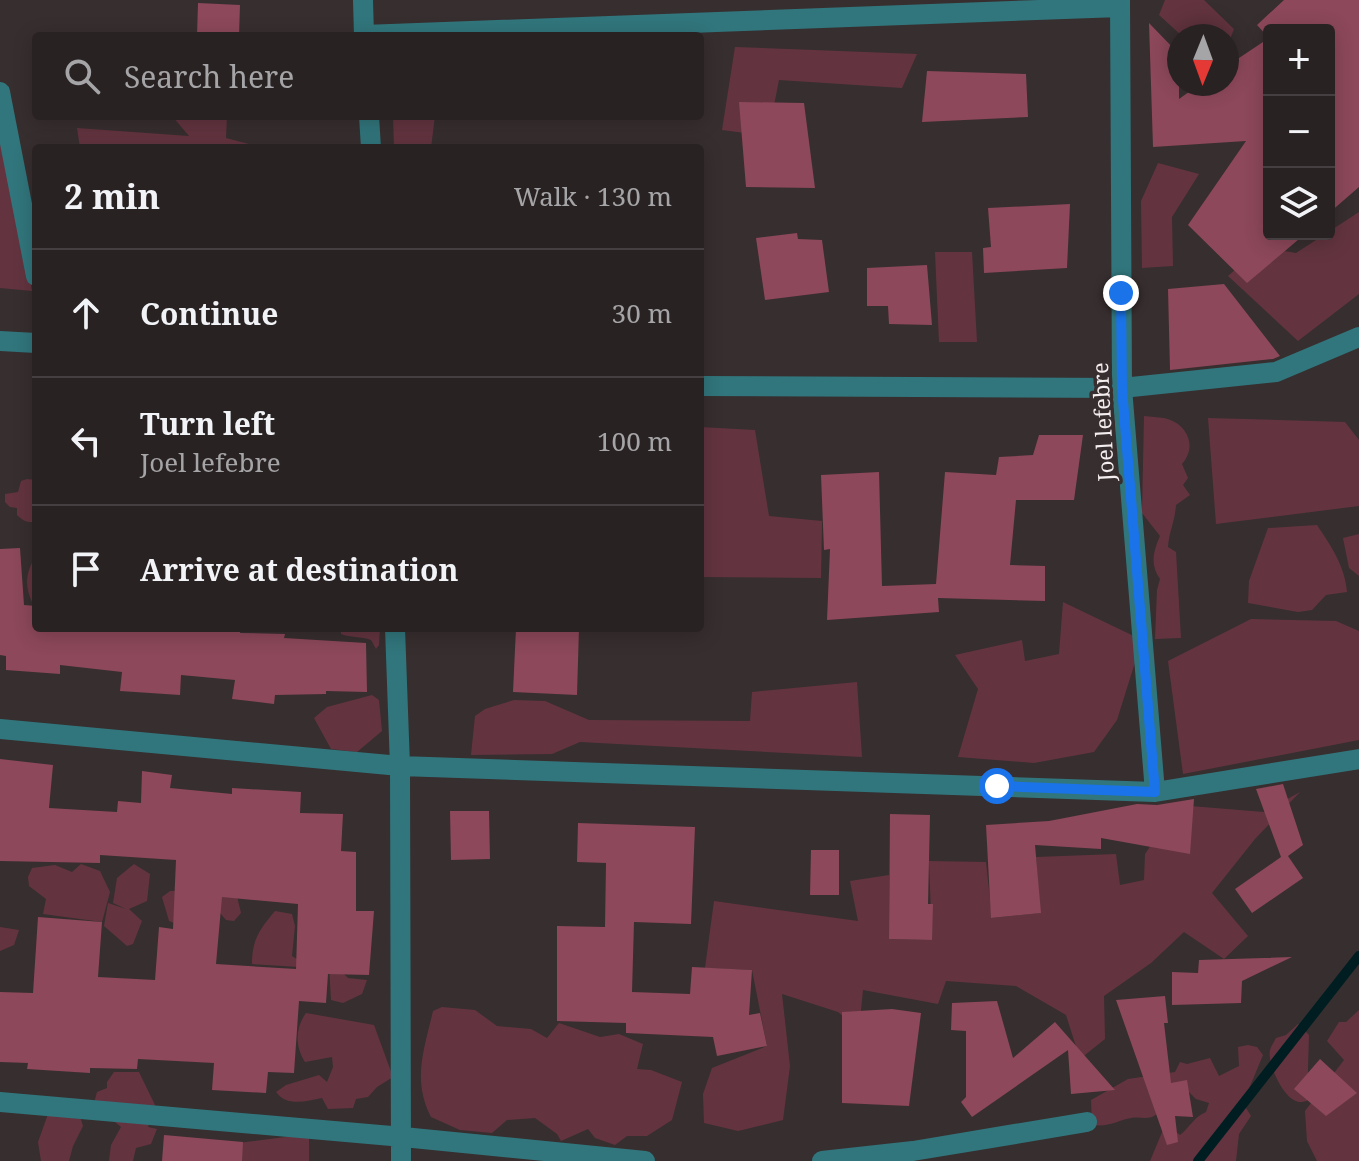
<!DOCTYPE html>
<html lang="en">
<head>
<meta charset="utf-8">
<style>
  body { margin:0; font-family:"Noto Serif",serif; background:#312a2b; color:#f1f3f6 }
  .controls { position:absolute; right:24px; top:24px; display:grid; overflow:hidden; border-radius:8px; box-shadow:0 4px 20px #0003 }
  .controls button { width:72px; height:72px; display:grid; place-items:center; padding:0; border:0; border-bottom:2px solid #453f41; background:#292223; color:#f1f3f6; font:40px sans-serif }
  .compass { position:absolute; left:1167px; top:24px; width:72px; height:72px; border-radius:50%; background:#292223; box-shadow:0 4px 20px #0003; rotate:181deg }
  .stop { position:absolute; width:24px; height:24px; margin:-18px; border:6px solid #1a73e8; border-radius:50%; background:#fff }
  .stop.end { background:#1a73e8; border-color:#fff; box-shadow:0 2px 8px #0008 }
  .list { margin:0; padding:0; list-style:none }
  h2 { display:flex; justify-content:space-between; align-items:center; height:104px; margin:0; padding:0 32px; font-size:34px }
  h2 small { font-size:26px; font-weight:400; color:#a5a4a6 }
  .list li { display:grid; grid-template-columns:52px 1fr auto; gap:24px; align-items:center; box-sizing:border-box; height:128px; padding:0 32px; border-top:2px solid #453f41 }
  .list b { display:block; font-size:30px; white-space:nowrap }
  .list p { margin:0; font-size:26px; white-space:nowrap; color:#a5a4a6 }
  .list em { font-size:26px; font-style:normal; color:#a5a4a6 }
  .icon { flex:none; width:44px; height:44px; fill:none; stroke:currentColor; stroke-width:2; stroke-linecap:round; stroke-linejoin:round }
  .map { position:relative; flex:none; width:1359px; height:1161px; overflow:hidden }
  .search { position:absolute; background:#292223; box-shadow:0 4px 20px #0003; left:32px; top:32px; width:672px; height:88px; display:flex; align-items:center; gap:20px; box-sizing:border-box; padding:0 28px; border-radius:8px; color:#a5a4a6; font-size:30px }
  .panel { position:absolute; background:#292223; box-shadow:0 4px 20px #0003; left:32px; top:144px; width:672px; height:488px; border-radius:8px }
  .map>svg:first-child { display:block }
</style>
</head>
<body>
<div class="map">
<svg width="1359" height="1161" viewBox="0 0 1359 1161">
  <rect width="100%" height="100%" fill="#372e2f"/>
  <path fill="#633440" d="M1165 0H1204L1234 29 1227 47V36H1182L1159 15Z
    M735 47 917 54 902 88 779 80 768 136 722 130Z
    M0 99 32 291 0 288Z
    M172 116H227L226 138 249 144 250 148H80L77 128 189 136Z
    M393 116H435L431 148H394Z
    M1158 163 1199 174 1172 217 1173 266 1142 268 1141 201Z
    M1359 212V294L1298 341 1228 276 1261 247 1296 253Z
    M935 252H972L977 342H939Z
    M1144 416C1150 417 1158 417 1164 418 1187 423 1198 446 1182 464L1188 478 1183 485 1190 495 1176 505C1175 521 1169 532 1168 547L1176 552 1181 638 1155 639 1157 590 1160 579C1150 565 1153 552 1160 536L1142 513Z
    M1208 418 1345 422 1359 440V506L1216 524Z
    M700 427 755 430 769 516 822 521 821 578 700 577Z
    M27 479 36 480V522C27 522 24 522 17 515V508L10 507 5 502V494L18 492 21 481Z
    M1317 525C1331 546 1345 566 1347 592L1326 595 1312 610 1298 612 1248 603 1249 581 1268 528Z
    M1359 534V576L1349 568 1343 538Z
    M36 556V602H32C24 585 26 571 36 556Z
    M1063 602 1142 640 1117 720 1094 752 1034 763 958 757 978 689 955 655 1022 640 1025 661 1059 654Z
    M1251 619 1336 621 1359 631V740L1183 774 1168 661Z
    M341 628H380L379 645 376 649 371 640C361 636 350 638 341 634Z
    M857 682 862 757 580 742 552 754 471 755 475 716 485 709 514 700 545 701 589 720 750 721 752 692Z
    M372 695 379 700 382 731 357 752 331 749 314 718 327 707Z
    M1300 792 1255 839 1212 893 1248 936 1224 959 1184 932 1151 963 1104 996 1105 1039 1080 1059 1066 1015 1016 986 946 981 938 1004 863 990 859 1030 838 1012 782 994 790 1066 783 1120 738 1131 704 1123 703 1094 712 1068 767 1046 752 970 705 968 714 901 858 921 850 881 889 875V939L932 940 929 861 986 862 992 918 1040 913 1036 857 1116 854 1120 885 1144 880 1145 854 1178 805 1264 812Z
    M81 864 100 871 110 892 102 922 43 914 46 899 29 886 28 877 32 868 55 865 72 872Z
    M134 864 150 874 147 901 129 909 142 921 133 944 127 946 104 926 108 903 126 909 113 903 117 878Z
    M232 876 241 913 234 921 226 920 220 913 179 925 169 921 162 897 170 891 196 890Z
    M275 911 292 914 295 926 292 956 302 962 299 967 252 964C252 939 260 929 275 911Z
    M0 927 19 930 14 945 0 951Z
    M329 965 342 972 348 978 367 980 362 994 343 1003 331 1000Z
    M442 1007 475 1010 497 1026 531 1029 547 1038 559 1023 600 1037 619 1034 643 1044 637 1069 651 1070 682 1082 672 1120 647 1136H627L615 1145 595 1138 588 1129 561 1141 557 1134 535 1118 507 1120 492 1133 460 1130 431 1117C412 1080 424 1050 433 1011Z
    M1359 1010V1161H1317L1307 1141 1305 1111 1344 1060 1327 1041 1339 1022H1346Z
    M306 1013 374 1025 393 1077 377 1087 368 1097 356 1099 353 1108 328 1109 322 1098C306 1101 287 1107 276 1092L286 1085 319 1075 327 1082 333 1067 332 1057 305 1062C295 1047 295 1028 306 1013Z
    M1298 1024 1309 1035 1307 1101C1301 1102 1299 1103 1294 1100 1282 1094 1267 1063 1270 1050 1271 1046 1274 1042 1276 1038L1286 1035Z
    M1248 1045 1257 1047 1263 1055 1243 1103 1251 1116 1239 1134 1236 1161H1150L1163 1130 1170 1127 1180 1135C1191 1126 1193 1118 1206 1112L1209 1103 1196 1099 1189 1092C1173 1096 1169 1104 1157 1114 1148 1121 1141 1116 1131 1118 1115 1121 1111 1127 1092 1125L1091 1100 1128 1079 1175 1072 1180 1062 1187 1064 1210 1058 1219 1076 1239 1066 1238 1047Z
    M114 1072H139L155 1105 149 1112 94 1103 97 1092 107 1088V1082Z
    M79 1113 83 1126 73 1146 69 1161H41L38 1142 48 1114Z
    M104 1113 150 1122 148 1127 157 1129 151 1144 136 1148 133 1161H109L111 1145 121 1127Z
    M309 1134V1161H198L200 1148Z"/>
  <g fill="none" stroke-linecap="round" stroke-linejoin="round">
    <path stroke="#001e21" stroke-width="10" d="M1198 1161 1359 956"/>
  </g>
  <path fill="#8d485b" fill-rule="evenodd" d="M1284 0H1359V187L1329 213V30H1269V234H1305L1247 283 1188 225 1246 141 1153 147 1149 23 1179 54V99L1200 84H1227V66L1269 38 1257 25Z
    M198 3 240 5 239 36H197Z
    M927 71 1026 74 1028 117 922 122Z
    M739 102 804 103 815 188 746 187Z
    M1070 204 1067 268 984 273 983 248 991 247 988 208Z
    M797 233 798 239 822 240 829 292 765 300 756 238Z
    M927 265 932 325 889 324 888 306H867V268Z
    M1224 284 1280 356 1273 359 1170 370 1168 289Z
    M1039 435H1083L1074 500H1016L1010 565 1045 566V601L938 598 939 612 827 620 830 549 824 550 821 475 879 472 882 586 936 584 945 472 996 475 999 457 1033 455Z
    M20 548 24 605 36 606V628H241L240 633 285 634 284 638 366 643 367 692 326 691V694L275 695 274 704 232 699 235 680 181 675 180 695 120 691 122 672 60 665V674L6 670V656L0 655V549Z
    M516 628H579L577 695 513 692Z
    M0 759 53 765 49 808 117 812 118 801 141 803 142 771 172 775 170 788 232 794V788L301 792 300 813 343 814 341 851 356 852V911H374L369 975 328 974 326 1003 299 1001 294 1073 268 1072 266 1093 212 1090 214 1063 138 1059 137 1069 90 1068V1073L27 1069 28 1063 0 1062V992L33 993 38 917 102 922 98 977 155 980 159 927 173 929 176 860 100 855V863L0 861ZM222 897 298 904 296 969 216 964Z
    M1283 784 1303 845 1288 856 1303 878 1252 913 1235 889 1281 857 1256 789Z
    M1194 799 1190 854 1101 838V849L1035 845 1041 913 991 918 986 825 1049 821 1137 804 1157 805Z
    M450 811H489L490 859 451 860Z
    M890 814 930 815 928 904H933L932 940 889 939Z
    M578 823 695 827 691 924 634 922 632 992 690 994 692 967 752 970 749 1015 760 1013 767 1046 717 1056 713 1037 626 1033V1023L557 1021V926L605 927 606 863 577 862Z
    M811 850H839V895H810Z
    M1292 957 1242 981 1241 1003 1172 1005V972L1198 973 1199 960Z
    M1165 996 1168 1023H1164L1171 1083 1187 1080 1193 1117 1175 1116 1178 1142 1167 1145 1116 1000Z
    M997 1001 1013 1058 1055 1022 1115 1090 1071 1094 1068 1050 972 1117 961 1102 966 1097V1031L951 1030 952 1003Z
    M892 1009 921 1013 909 1106 842 1103V1012Z
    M1320 1059 1357 1093 1326 1116 1294 1089Z
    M164 1135 243 1142 242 1161H162Z"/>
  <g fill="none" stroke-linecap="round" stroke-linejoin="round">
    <path stroke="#31767c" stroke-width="20" d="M363 0 364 36
      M1120 0 1122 388 1155 792
      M364 35 1120 7
      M0 92 36 276
      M369 116 371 148
      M0 341 36 343
      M700 386 1122 388 1276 372 1359 337
      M395 628 400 766 401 1161
      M0 729 400 766 1155 792 1359 759
      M0 1102 403 1137 645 1161
      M822 1161 913 1151 1087 1122"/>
  </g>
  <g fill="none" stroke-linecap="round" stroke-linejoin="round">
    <path stroke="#1a73e8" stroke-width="10" d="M997 786 1155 792 1122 388 1121 293"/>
  </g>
  <g text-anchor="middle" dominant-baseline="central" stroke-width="7" stroke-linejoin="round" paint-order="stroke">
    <g font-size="22" fill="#f4eef0" stroke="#372e2f">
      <text transform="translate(1102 422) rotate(-93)">Joel lefebre</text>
    </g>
  </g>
</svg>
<div class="controls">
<button>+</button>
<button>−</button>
<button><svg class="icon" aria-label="layers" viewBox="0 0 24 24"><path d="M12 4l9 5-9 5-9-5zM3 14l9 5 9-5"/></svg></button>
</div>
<svg class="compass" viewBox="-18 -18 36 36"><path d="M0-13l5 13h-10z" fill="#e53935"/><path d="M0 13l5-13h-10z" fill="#a5a4a6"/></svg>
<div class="stop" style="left:997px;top:786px"></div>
<div class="stop end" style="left:1121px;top:293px"></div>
<div class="search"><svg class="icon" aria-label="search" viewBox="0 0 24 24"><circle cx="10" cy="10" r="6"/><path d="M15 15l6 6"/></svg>Search here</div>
<section class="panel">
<h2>2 min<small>Walk · 130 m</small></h2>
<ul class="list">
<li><svg class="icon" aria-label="ahead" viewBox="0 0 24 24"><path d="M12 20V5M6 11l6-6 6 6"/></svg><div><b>Continue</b></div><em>30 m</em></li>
<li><svg class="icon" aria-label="left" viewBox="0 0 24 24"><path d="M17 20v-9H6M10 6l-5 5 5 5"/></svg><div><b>Turn left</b><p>Joel lefebre</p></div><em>100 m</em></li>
<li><svg class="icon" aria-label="arrive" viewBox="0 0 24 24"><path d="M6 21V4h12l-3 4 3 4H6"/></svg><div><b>Arrive at destination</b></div></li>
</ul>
</section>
</div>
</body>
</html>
